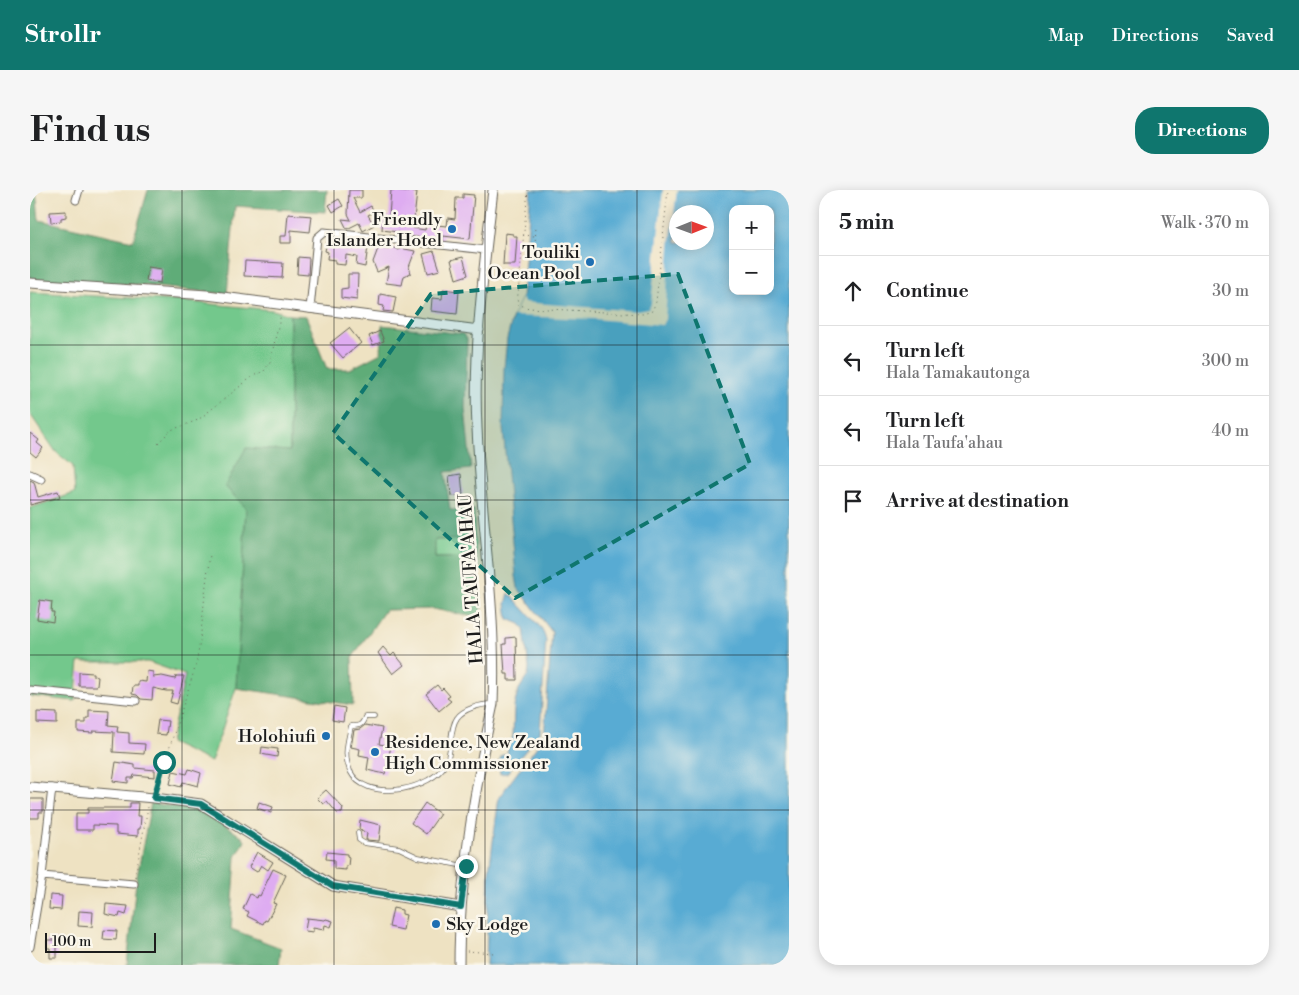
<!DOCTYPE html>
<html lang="en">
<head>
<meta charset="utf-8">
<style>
  body { margin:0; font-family:"Libre Bodoni",serif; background:#f6f6f6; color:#202124 }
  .controls { position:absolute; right:15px; top:15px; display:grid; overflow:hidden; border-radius:10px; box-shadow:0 2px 12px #0003 }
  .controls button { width:45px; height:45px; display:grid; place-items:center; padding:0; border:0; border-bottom:1px solid #e0e0e0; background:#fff; color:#202124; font:25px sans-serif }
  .compass { position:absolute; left:639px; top:15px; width:45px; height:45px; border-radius:50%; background:#fff; box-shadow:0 2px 12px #0003; rotate:89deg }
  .scale { position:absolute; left:15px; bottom:12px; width:111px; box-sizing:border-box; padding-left:5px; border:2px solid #1c1c1c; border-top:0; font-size:14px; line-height:18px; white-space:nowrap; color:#1c1c1c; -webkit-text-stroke:4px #fbf7ec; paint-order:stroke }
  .stop { position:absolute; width:15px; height:15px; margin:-11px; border:4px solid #0f766e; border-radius:50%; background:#fff }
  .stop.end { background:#0f766e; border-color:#fff; box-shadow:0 1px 5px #0008 }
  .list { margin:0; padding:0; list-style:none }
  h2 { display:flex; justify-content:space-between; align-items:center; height:65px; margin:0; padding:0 20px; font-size:21px }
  h2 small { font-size:16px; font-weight:400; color:#757577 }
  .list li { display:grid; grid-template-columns:32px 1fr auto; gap:15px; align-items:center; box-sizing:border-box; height:70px; padding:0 20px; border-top:1px solid #e0e0e0 }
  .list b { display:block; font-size:19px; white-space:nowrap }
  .list p { margin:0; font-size:16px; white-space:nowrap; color:#757577 }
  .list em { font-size:16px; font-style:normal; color:#757577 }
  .icon { flex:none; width:28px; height:28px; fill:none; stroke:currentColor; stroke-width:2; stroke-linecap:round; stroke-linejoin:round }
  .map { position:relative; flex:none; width:759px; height:775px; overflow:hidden; border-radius:20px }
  header { display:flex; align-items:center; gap:30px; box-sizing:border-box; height:70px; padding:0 25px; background:#0f766e; color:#fff }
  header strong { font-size:24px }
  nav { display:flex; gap:28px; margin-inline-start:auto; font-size:18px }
  .intro { display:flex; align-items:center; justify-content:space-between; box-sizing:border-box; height:120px; padding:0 30px }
  h1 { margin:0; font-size:35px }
  .button { padding:12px 22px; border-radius:20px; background:#0f766e; color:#fff; font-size:18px; font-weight:700 }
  main { display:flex; gap:30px; padding:0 30px }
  aside { flex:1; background:#fff; border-radius:20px; box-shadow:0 2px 12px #0003 }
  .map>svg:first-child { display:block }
</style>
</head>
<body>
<header>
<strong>Strollr</strong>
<nav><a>Map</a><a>Directions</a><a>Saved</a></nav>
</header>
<div class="intro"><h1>Find us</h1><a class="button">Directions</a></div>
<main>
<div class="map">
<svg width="759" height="775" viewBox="0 0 759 775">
  <rect width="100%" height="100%" fill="#fbf7ec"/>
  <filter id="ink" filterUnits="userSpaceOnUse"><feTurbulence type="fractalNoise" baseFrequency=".02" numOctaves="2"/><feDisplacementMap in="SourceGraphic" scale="10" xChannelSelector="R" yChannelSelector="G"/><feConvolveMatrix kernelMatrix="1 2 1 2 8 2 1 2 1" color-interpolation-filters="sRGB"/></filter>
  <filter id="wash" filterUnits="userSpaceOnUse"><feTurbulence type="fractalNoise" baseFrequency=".0096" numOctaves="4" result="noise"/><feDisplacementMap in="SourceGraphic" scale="20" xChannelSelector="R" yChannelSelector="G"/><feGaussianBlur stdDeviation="1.12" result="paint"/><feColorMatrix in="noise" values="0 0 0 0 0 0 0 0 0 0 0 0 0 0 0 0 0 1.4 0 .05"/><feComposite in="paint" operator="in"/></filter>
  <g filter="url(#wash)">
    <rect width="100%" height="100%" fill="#eee2c2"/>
    <path fill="#73c88c" stroke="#487254" d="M0 102 149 111 243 120 260 125V261L195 296 216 318 206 498 181 572 140 553 155 485 118 472H49L45 511 0 506V318L45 303 43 276 26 262 0 224Z
      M445 349 446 367 405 368 404 350Z"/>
    <path fill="#5eac78" stroke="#3d644a" d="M0 0H6L9 30 103 51 118 0H297L295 22 205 16 197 104 108 95 0 89Z
      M260 125 276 126 297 179H320L351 163 352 135 433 144 437 149 435 218 441 279 415 282 420 320H444L445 349 405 350V368L446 367 452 428 403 419 355 420 322 468 323 515 206 498 216 318 195 296 216 258 260 261Z
      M121 613 168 620 176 622 212 647 215 651 206 667 201 739 251 758 249 775H97L106 692Z"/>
    <path fill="#58abd3" stroke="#3a6478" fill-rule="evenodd" d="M501 0H759V775H456L459 681 469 607 514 547 522 442 488 398 486 386 473 238 474 178 477 149 483 126 492 108ZM703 19H740V101H703ZM646 22H676V52H646Z
      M479 403 512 439 516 450 510 543 477 583 470 584 469 571 472 565 477 564 478 556 483 547 484 517 488 501 498 485 499 478 494 439 490 434 478 429 476 414Z"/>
    <path fill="#eee2c2" d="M633 0H647L640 56 635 129 632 135 565 129 483 126 492 108 494 112 504 113 607 121 618 119 621 114Z"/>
    <g id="blocks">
      <path fill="#deacf1" d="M319 0H332V8H323L330 22 341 16 344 22 338 25 344 35 333 41 329 33 317 39 312 29 321 30 318 24Z
        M361 0 387 2 383 38 395 40 396 34 417 36 418 28 425 29 426 8H433V4L444 5 440 49 413 46V50L367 45 368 42 352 40 353 26H359Z
        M309 9 313 16 303 22 299 15Z
        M36 21V27L31 28V31L21 32 20 22Z
        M258 24 282 26 280 42 261 40V53H250V46H256Z
        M475 43 483 44V46H487L485 75H473Z
        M297 52 312 54V57L324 59 325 55 338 57 335 77 326 75 327 67 316 65 315 75 305 74V70L297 69 298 62 295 61Z
        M349 56 358 59 359 56 369 60 370 58 385 61 379 77 381 83 374 86 372 95 356 93 359 77 347 82 343 72Z
        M404 61 410 80 398 83 393 64Z
        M268 67 279 68 278 85 267 84Z
        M433 67 438 85 426 89 421 70Z
        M215 71 253 73 252 88 214 86Z
        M118 77 132 79 130 93 116 91Z
        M318 84H328L327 110 311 108V99L318 98Z
        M413 99 429 101 427 124 401 121 402 108 412 109Z
        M350 104 366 107 363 122 353 121 354 116 349 115Z
        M319 138 331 153 313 168 300 153Z
        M350 141 354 151 343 155 339 146Z
        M0 243 9 250 7 253 13 258 6 267 0 262Z
        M431 284 433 305 421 306 419 286Z
        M0 290 4 292 8 307 28 301 30 307 0 315Z
        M10 410 22 412 21 422H24L23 432 7 429Z
        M486 447 487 490H478V484H475L473 454H476V448Z
        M353 457 361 466 364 463 374 475 363 484 348 463Z
        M117 481 123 482V487L132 486 145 489 146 486H154L147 514 140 512 143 501H136L123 498 122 510 111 509 107 505 102 504 103 496H108V491L116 492Z
        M49 482 63 483V486L68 487 67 496H49Z
        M407 495 411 500 413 498 420 506 417 508 421 511 409 521 396 504Z
        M304 516 315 518 313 532 302 530Z
        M59 520 79 521 78 535 88 536 87 542 99 543V553L115 554 114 564 83 562 84 542 63 541V543L48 542V533H56V528H59Z
        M7 522 27 523V534L7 533Z
        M128 530 138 531 136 545 126 544Z
        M335 535 352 538 349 554 361 556 355 584 337 580 339 567 329 565 330 559 321 557 324 540 330 539Z
        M232 557 248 559 247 567 231 564Z
        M86 572 105 575V578L125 580V587L104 585 103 588H98V593L83 591Z
        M159 579 171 583 168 596 153 592 151 597 140 594 143 581 157 584Z
        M296 600 313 618 312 623H307L297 611 293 614 287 608Z
        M0 609H13V622H9V628H0Z
        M229 612 243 617 241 623 227 618Z
        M100 613H108L107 626H111L110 639H108V646L86 644V636L63 635V640H46V623H58V618H100Z
        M395 613 410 624 396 644 381 633Z
        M330 630 351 635 349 651 336 650 337 643 329 639Z
        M227 662 243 672 238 680 231 675 227 682 219 677Z
        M297 662 317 664V666L319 667 318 676H316V680L304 679V670L296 669Z
        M243 679 256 685 243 713 246 714 237 731 235 730 233 734 217 726 219 722 213 719 220 704 227 708 228 705 230 706Z
        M20 705 32 706 31 720 19 719Z
        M76 714 98 716 96 725 90 723 89 727 75 724Z
        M363 718 372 720V724L376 725 373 740 359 737Z
        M49 721 63 722 62 737 48 736Z
        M277 728 295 730 296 729 303 731 301 737 295 735 294 740 283 738V742L275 741Z
        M74 740 87 741 86 750 73 749Z
        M17 750H27V768H20V758H17Z"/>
    </g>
  </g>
  <g filter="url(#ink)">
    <use href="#blocks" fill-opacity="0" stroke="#666156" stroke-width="1"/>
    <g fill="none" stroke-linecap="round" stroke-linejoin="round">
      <defs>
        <path id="service" d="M344 527H335C332 535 330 536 321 536 318 551 313 565 320 581 335 612 394 601 412 579 424 565 418 540 427 528 433 519 451 514 462 514
          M328 643 329 650 334 653 369 658 388 667 434 676"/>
        <path id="minor" d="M46 10 49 0
          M280 119 287 48 294 42 456 60
          M0 284 11 289
          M0 500 106 511
          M12 686 104 694
          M0 757 12 686 22 598"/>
        <path id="tertiary" d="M0 93 177 105 449 140
          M0 597 124 608 171 614 303 696 431 717
          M429 775C429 688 445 599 463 514 467 421 451 330 447 238 443 159 454 78 463 0"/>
      </defs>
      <use href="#service" stroke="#666156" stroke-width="5.5"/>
      <use href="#minor" stroke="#666156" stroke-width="9"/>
      <use href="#tertiary" stroke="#666156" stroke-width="11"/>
      <path stroke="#666156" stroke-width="1" stroke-dasharray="1 4" stroke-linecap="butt" d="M498 0 487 114 499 118 613 124 622 121 626 112 638 0
        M493 45 504 46
        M505 55 506 36
        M128 253 141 240 168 230 223 186 234 181 240 172 251 124
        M126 600 166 475C173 439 174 402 180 365
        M105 687 118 617
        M437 761 464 763"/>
      <use href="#service" stroke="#fff" stroke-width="4"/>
      <use href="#minor" stroke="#fff" stroke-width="7"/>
      <use href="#tertiary" stroke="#fff" stroke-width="9"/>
    </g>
  </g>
  <g fill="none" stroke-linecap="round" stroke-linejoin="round" filter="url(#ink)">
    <path stroke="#0f766e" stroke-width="6" d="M134 572 124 608 171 614 303 696 431 717 436 676"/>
  </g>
  <path fill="#0f766e" fill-opacity="0.2" stroke="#0f766e" stroke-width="4" stroke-dasharray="10 6" stroke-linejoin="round" d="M648 84 720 274 485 408 303 243 401 104Z"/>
  <path fill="none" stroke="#1c1c1c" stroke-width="1" stroke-opacity="0.55" d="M152 0V775M304 0V775M455 0V775M607 0V775M0 155H759M0 310H759M0 465H759M0 620H759"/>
  <g fill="#1f6fb2" stroke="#fbf7ec" stroke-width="2">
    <circle cx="422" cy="39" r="5"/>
    <circle cx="560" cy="72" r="5"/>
    <circle cx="296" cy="546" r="5"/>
    <circle cx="345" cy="562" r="5"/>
    <circle cx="406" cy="734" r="5"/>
  </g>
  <g text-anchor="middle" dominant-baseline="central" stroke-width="5" stroke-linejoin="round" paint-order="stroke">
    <g font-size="18" fill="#1c1c1c" stroke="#fbf7ec" text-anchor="end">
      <text x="412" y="29">Friendly<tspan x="412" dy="21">Islander Hotel</tspan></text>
      <text x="550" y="62">Touliki<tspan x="550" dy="21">Ocean Pool</tspan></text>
      <text x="286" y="546">Holohiufi</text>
      <text x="355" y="552" text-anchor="start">Residence, New Zealand<tspan x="355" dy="21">High Commissioner</tspan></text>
      <text x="416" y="734" text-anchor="start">Sky Lodge</text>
    </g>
    <g font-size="18" fill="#1c1c1c" stroke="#fbf7ec">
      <text transform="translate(441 389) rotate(-94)">HALA TAUFA'AHAU</text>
    </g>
  </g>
</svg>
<div class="controls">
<button>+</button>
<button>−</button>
</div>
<svg class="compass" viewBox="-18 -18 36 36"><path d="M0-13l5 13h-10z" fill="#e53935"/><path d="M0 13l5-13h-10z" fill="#757577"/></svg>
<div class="scale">100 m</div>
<div class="stop" style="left:134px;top:572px"></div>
<div class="stop end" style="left:436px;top:676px"></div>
</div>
<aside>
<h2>5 min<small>Walk · 370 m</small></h2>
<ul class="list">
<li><svg class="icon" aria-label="ahead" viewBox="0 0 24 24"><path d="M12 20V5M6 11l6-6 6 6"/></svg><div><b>Continue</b></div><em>30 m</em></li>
<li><svg class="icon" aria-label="left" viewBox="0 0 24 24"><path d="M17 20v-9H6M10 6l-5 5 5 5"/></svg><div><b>Turn left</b><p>Hala Tamakautonga</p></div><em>300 m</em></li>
<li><svg class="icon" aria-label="left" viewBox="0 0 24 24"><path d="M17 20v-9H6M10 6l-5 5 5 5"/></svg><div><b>Turn left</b><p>Hala Taufa'ahau</p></div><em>40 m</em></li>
<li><svg class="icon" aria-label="arrive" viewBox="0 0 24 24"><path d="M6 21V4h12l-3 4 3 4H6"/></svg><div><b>Arrive at destination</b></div></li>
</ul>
</aside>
</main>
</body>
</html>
